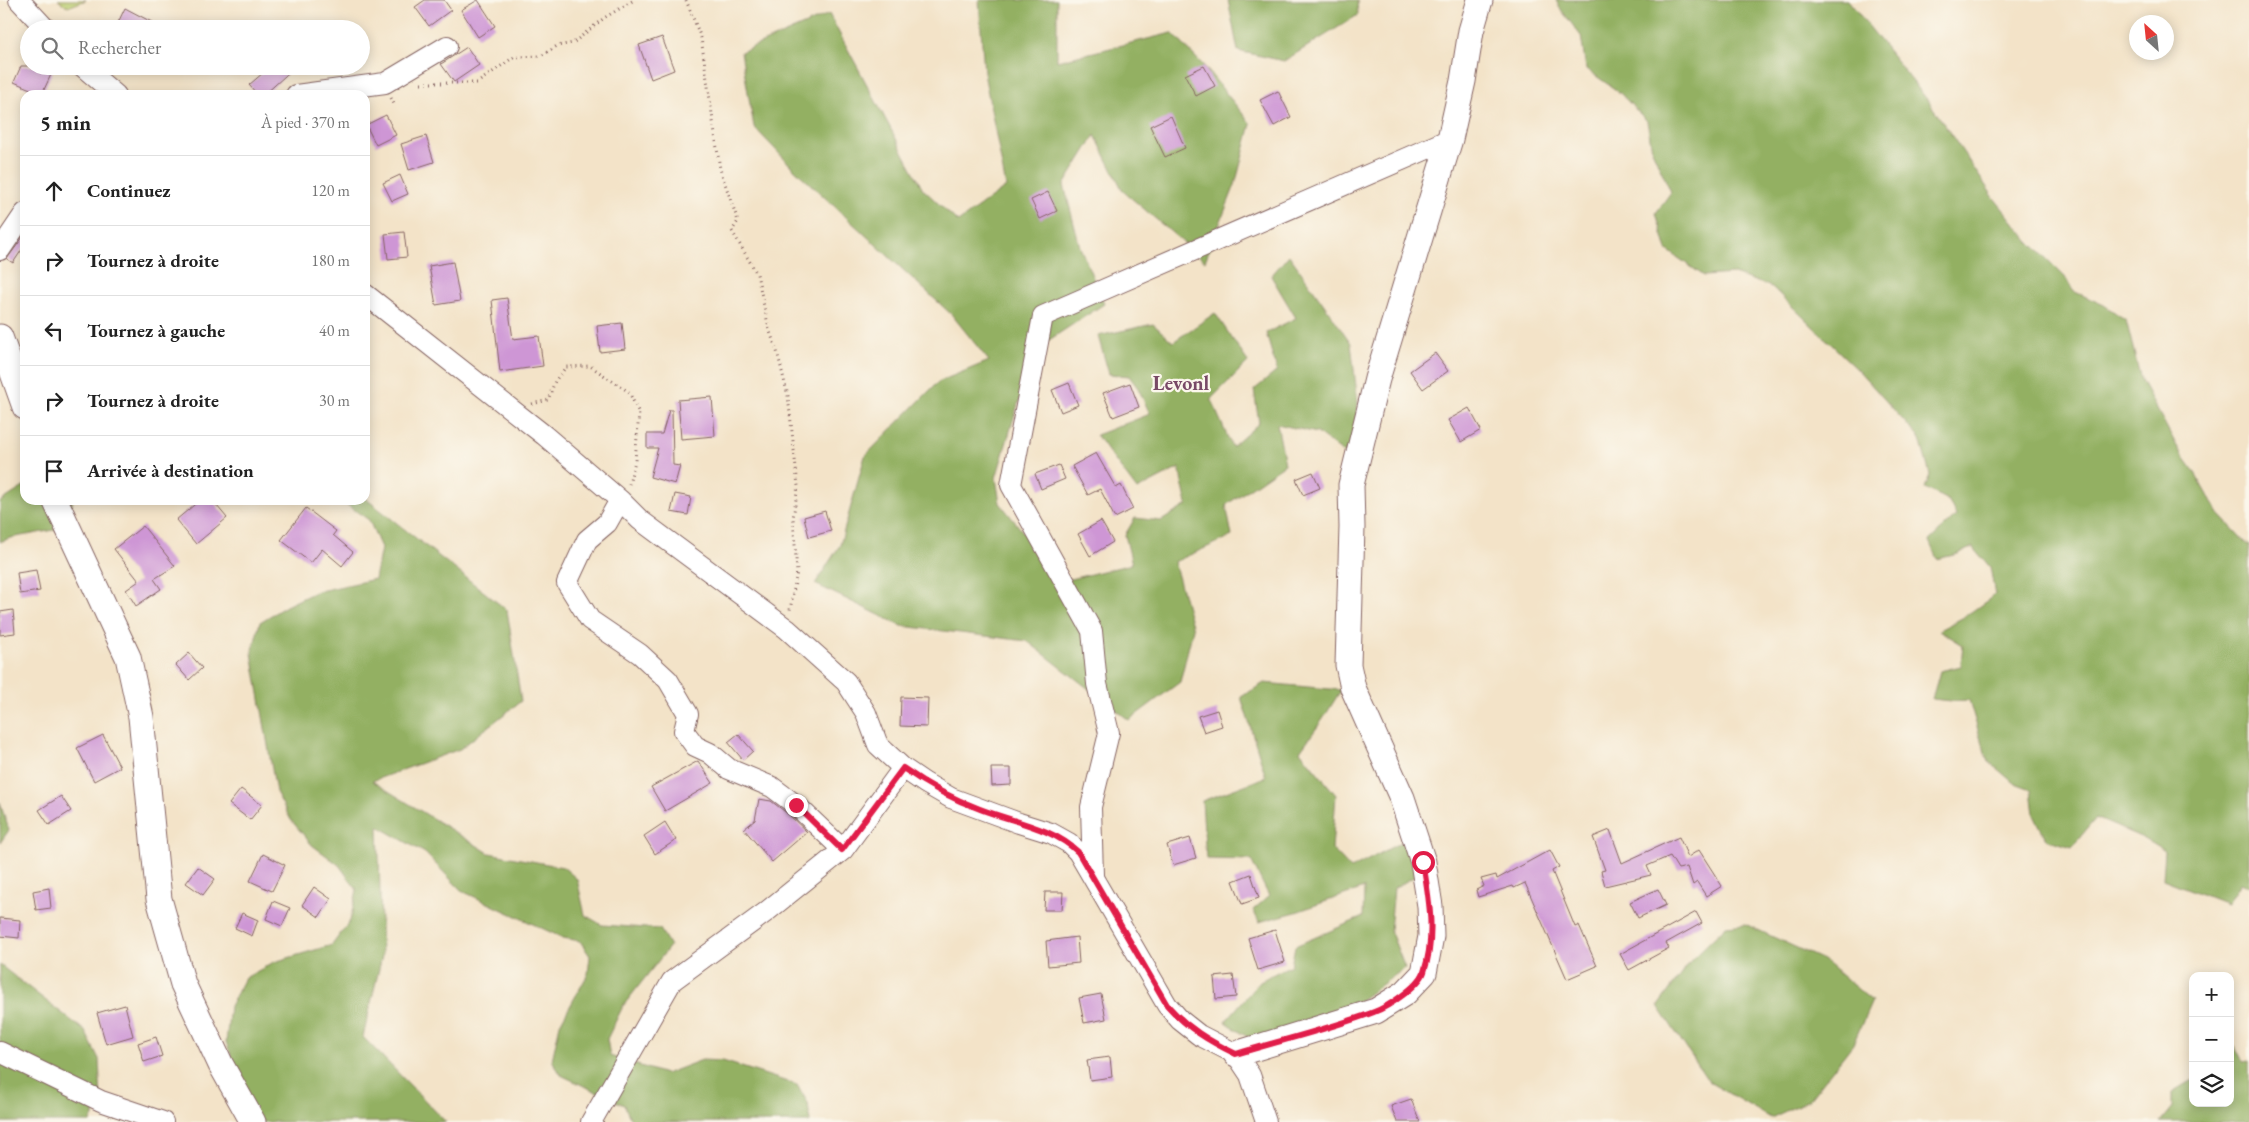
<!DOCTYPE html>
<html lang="fr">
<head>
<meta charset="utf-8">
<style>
  body { margin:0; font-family:"EB Garamond",serif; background:#f6f6f6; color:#222 }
  .controls { position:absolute; right:15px; bottom:15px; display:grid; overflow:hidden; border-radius:10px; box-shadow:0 2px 12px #0003 }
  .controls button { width:45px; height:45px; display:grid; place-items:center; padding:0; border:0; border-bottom:1px solid #e0e0e0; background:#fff; color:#222; font:25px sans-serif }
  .compass { position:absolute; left:2129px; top:15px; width:45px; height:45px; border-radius:50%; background:#fff; box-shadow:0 2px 12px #0003; rotate:333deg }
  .stop { position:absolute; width:15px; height:15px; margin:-11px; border:4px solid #e11d48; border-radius:50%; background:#fff }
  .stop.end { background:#e11d48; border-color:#fff; box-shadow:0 1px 5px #0008 }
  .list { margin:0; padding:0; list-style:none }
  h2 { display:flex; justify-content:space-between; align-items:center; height:65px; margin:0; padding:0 20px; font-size:21px }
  h2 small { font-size:16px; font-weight:400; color:#767676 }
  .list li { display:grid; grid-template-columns:32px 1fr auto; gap:15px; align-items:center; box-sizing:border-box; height:70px; padding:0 20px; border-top:1px solid #e0e0e0 }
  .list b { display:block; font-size:19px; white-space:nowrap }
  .list em { font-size:16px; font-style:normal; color:#767676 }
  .icon { flex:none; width:28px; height:28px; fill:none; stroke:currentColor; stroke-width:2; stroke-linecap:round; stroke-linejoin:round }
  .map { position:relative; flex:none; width:2249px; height:1122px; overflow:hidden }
  .search { position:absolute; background:#fff; box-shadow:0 2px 12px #0003; left:20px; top:20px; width:350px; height:55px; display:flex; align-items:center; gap:12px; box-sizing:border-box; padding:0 18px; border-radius:28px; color:#767676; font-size:19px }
  .panel { position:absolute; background:#fff; box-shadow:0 2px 12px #0003; left:20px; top:90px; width:350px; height:415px; border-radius:15px }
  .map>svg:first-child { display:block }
</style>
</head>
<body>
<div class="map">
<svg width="2249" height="1122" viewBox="0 0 2249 1122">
  <rect width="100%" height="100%" fill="#fbf7ec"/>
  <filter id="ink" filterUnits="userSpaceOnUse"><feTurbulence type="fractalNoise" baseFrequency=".02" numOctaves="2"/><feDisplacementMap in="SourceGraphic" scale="10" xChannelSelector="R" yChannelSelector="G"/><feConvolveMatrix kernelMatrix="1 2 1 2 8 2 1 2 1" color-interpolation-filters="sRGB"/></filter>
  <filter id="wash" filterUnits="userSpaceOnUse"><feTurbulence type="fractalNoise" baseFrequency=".0096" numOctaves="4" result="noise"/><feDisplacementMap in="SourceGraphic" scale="20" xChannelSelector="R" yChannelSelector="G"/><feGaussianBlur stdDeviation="1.12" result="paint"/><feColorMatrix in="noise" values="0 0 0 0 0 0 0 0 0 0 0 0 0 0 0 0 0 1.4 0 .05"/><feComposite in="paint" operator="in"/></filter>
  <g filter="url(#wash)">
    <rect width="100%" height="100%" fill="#f3e3c8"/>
    <path fill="#bacc6f" stroke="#82764d" d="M58 0H86L68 7Z"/>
    <path fill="#93b062" stroke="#6e6846" d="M979 0H1057V61L1172 33 1204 66 1251 124 1235 185 1205 261 1123 191 1095 135 1064 185 1080 247 1104 304 1046 342 1018 404 996 478 1000 503 1062 581 1132 564 1125 535 1135 518 1161 521 1187 505 1179 468 1137 490 1096 435 1150 414 1138 388 1129 376 1109 374 1098 336 1153 324 1173 342 1215 313 1248 362 1211 399 1232 447 1259 423 1254 390 1277 371 1266 333 1296 318 1271 276 1289 255 1351 343 1358 404 1349 457 1317 433 1277 424 1285 464 1226 505 1232 536 1174 562 1193 629 1180 682 1129 720 1027 641 902 626 815 584 840 545 865 456 938 382 989 361 952 315 794 169 754 127 741 52 829 14 923 189 958 222 1006 187 984 73Z
      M1228 0H1357L1358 15 1284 61 1238 51Z
      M1556 0H1848L1929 102 1994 198 2029 241 2066 278 2073 291 2104 305 2126 320 2141 380 2179 450 2194 471 2219 514 2249 546V887L2240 883 2227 904 2163 879 2165 851 2143 838 2096 818 2072 847 2046 839 2034 814 2031 790 2015 784 1987 760 1969 700 1952 701 1932 699 1940 671 1961 666 1963 645 1939 630 1964 617 1995 595 1990 567 1973 547 1958 554 1937 559 1929 541 1956 516 1949 501 1925 488 1930 475 1920 439 1859 371 1772 287 1734 274 1704 276 1667 250 1656 213 1671 192 1652 150 1647 121 1619 92 1586 69 1581 36 1559 7Z
      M25 486V500H73L70 515 60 529 10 538 0 542V502Z
      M365 498 507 610 521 701 460 749 372 781 489 853 563 867 577 879 585 915 602 925 660 929 670 946 623 1006 607 1039 610 1056 665 1074 702 1060 723 1061 797 1085 808 1103 810 1122H632L624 1105 561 1075 552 1060 560 1024 588 974 590 956 580 941 563 938 462 891 425 853 378 826 382 956 363 1037 446 1122H256L226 1042 230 1006 245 978 274 962 332 945 350 921 357 890 339 865 312 845 291 820 276 792 252 653 260 622 286 606 315 592 375 579 381 548 369 520 340 500Z
      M1264 683 1341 690 1323 719 1300 751 1336 795 1332 849 1351 869 1407 839 1421 873 1394 888 1390 930 1405 968 1345 1011 1273 1054 1225 1022 1260 981 1291 965 1295 946 1363 917 1364 888 1296 912 1259 922 1253 910 1269 896 1251 860 1206 859 1202 801 1266 777 1241 697Z
      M0 803 9 830 0 843Z
      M1745 924 1823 960 1872 1001 1853 1044 1809 1100 1771 1118 1709 1082 1658 1006 1692 959 1726 926Z
      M0 965 85 1031 99 1059 101 1101 90 1122H0Z
      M2230 1044 2235 1046 2243 1062 2249 1061V1122H2161L2173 1107V1092L2193 1080V1103H2230Z"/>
    <g id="blocks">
      <path fill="#ce96d5" d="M425 0H444L451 10 429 26 415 7Z
        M478 0 495 26 478 37 461 10Z
        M125 8 165 29H115Z
        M662 37 674 70 651 79 639 45Z
        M467 47 479 65 454 82 441 64Z
        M21 66H55L42 94 14 82Z
        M271 66H296L264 95H258L249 85Z
        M1204 66 1215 86 1196 96 1185 75Z
        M1278 91 1291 117 1274 126 1260 100Z
        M386 115 396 135 376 145 366 125Z
        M1171 116 1185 148 1165 157 1150 126Z
        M426 136 434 162 409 170 401 144Z
        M400 175 408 194 392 201 383 183Z
        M1048 192 1057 211 1040 219 1031 200Z
        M404 232 407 257 388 259 385 234Z
        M23 237 25 245 13 263 7 259Z
        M453 262 460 301 436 305 429 266Z
        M507 298 513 339 539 336 543 366 500 372 492 300Z
        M622 323 625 349 600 352 597 326Z
        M1435 353 1448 371 1423 389 1410 371Z
        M1069 383 1078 405 1061 412 1052 390Z
        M1130 383 1139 407 1113 417 1103 393Z
        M712 397 715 436 681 439 678 400Z
        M1469 408 1481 430 1461 442 1448 420Z
        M669 410H672L673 465 680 466 675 484 650 477 658 448H647V434H662Z
        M1096 453 1116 488 1121 485 1133 509 1115 518 1100 489 1088 495 1072 466Z
        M1059 465 1065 479 1041 489 1035 474Z
        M1313 472 1320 488 1303 495 1296 479Z
        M675 494 691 497 688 515 671 512Z
        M200 500H212L227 518 196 544 176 520Z
        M306 508 336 531 333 535 353 552 342 566 322 549 311 563 281 540Z
        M825 511 831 531 809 537 804 517Z
        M1101 521 1113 542 1090 556 1078 534Z
        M143 526 175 566 154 579 161 589 136 606 126 590 139 581 114 549Z
        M36 570 40 591 20 594 17 573Z
        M13 610 15 633 0 635V612Z
        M189 653 202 668 189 680 176 665Z
        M901 697 928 698 927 727 900 726Z
        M1217 710 1222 726 1204 732 1198 716Z
        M738 734 753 751 743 760 728 742Z
        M103 735 120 767 94 781 77 748Z
        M698 761 713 783 665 811 651 787Z
        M991 768H1011V785L992 786Z
        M241 789 262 805 250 820 229 804Z
        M61 796 71 811 49 825 39 810Z
        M759 799 771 801 788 814 807 832 772 862 744 829 755 820Z
        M665 822 676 840 655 854 644 836Z
        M1610 830 1622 863 1679 837 1688 857 1699 850 1722 886 1706 896 1697 882 1693 885 1687 867 1678 869 1670 856 1647 866 1651 875 1605 886 1601 871 1605 870 1593 837Z
        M1190 838 1196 858 1173 865 1167 845Z
        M1550 850 1559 867 1552 871 1575 927 1579 925 1597 966 1567 979 1525 883 1514 888 1513 886 1478 897 1476 890 1484 886 1481 879 1496 875 1497 879Z
        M263 854 285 865 272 891 250 881Z
        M198 867 215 879 203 895 186 883Z
        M1251 874 1259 898 1242 904 1233 881Z
        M314 887 331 899 319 917 302 905Z
        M49 888 51 908 36 910 33 891Z
        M1658 889 1666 905 1638 918 1630 902Z
        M1045 892H1063L1062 910H1044Z
        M273 901 290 908 282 926 266 919Z
        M1696 912 1702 923 1666 943 1669 948 1629 970 1620 954Z
        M242 913 258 920 252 936 235 928Z
        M0 918 20 920 19 938 0 936Z
        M1275 930 1285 962 1258 970 1248 938Z
        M1077 937 1079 963 1048 966 1046 941Z
        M1233 975 1236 997 1216 999 1214 977Z
        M1101 994 1106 1019 1084 1023 1079 998Z
        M125 1005 133 1036 106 1044 97 1013Z
        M156 1037 162 1056 144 1062 138 1043Z
        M1110 1057 1112 1077 1090 1080 1087 1060Z
        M1411 1099 1420 1122H1397L1391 1106Z"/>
    </g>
  </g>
  <g filter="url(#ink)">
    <use href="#blocks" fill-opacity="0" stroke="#856462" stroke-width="1"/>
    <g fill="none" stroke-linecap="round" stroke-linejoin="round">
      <defs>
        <path id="minor" d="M19 0 46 29
          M82 66 116 95
          M296 95 385 83 447 46
          M0 250 25 213
          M365 294 544 435 620 500 640 520 787 629 846 682 866 713 878 745 903 768 925 783 951 798 1019 823 1051 833 1069 843 1078 852 1167 1005 1180 1020 1199 1035 1236 1054 1250 1075 1266 1122
          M620 500 607 523 587 540 567 583 590 620 640 654 668 680 688 714 684 731 695 746 710 753 729 769 772 787 796 805 843 850
          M1093 875 1091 807 1109 733 1097 684 1092 631 1011 485 1043 316 1450 139
          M0 1052 101 1101 163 1122
          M591 1122 672 981 766 912 843 850 903 768"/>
        <path id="tertiary" d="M0 337 25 407
          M55 500 128 657 141 717 159 899 183 984 221 1065 253 1122
          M1236 1054 1376 1011 1405 993 1424 973 1431 936 1430 906 1423 862 1402 798 1353 688 1348 665 1352 527 1351 485 1377 379 1450 139 1463 81 1471 31 1480 0"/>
      </defs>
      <use href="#minor" stroke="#856462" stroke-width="22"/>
      <use href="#tertiary" stroke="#856462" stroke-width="27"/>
      <path stroke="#856462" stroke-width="3" stroke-dasharray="1 4" stroke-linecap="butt" d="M686 0 701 38 720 169 738 221 732 231 757 274 769 329 777 351 788 396 798 486 793 518 797 572 790 610
        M421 83H477L514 57 541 56 557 46 573 43 604 18 634 0
        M391 98 395 106
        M532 404 548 400 555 381 566 367 590 366 629 392 639 413 635 461 629 484"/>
      <use href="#minor" stroke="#fff" stroke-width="20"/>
      <use href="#tertiary" stroke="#fff" stroke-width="25"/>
    </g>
  </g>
  <g fill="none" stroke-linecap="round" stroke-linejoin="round" filter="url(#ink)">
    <path stroke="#e11d48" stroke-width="6" d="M796 805 842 850 903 768C927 785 952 799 980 809 1013 822 1052 827 1078 852L1167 1005C1187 1028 1209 1041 1236 1054 1282 1040 1330 1029 1374 1012 1388 1007 1419 986 1424 972 1436 936 1429 898 1423 862"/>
  </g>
  <g text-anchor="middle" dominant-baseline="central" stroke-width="4.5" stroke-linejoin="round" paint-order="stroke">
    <g font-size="20" font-weight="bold" fill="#784966" stroke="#fbf7ec">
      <text x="1181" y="383">Levonl</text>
    </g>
  </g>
</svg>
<div class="controls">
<button>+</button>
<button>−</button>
<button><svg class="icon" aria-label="layers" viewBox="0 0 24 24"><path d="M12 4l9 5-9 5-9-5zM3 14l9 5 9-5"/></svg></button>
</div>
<svg class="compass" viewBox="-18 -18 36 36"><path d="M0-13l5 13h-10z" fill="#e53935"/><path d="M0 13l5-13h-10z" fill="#767676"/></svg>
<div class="stop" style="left:1423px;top:862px"></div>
<div class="stop end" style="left:796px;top:805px"></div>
<div class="search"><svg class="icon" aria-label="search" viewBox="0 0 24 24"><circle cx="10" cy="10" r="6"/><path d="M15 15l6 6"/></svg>Rechercher</div>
<section class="panel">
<h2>5 min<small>À pied · 370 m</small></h2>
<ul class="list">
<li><svg class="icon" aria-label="ahead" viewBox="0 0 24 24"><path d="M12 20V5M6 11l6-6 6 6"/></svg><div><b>Continuez</b></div><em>120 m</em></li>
<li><svg class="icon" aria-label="right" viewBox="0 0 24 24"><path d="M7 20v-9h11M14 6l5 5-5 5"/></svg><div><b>Tournez à droite</b></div><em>180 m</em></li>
<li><svg class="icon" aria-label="left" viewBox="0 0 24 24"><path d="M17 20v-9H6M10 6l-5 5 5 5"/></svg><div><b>Tournez à gauche</b></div><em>40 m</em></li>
<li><svg class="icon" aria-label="right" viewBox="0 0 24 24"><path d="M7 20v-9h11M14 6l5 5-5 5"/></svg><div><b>Tournez à droite</b></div><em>30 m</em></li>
<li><svg class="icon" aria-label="arrive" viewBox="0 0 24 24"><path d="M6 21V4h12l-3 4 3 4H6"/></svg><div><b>Arrivée à destination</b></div></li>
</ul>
</section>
</div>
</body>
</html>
